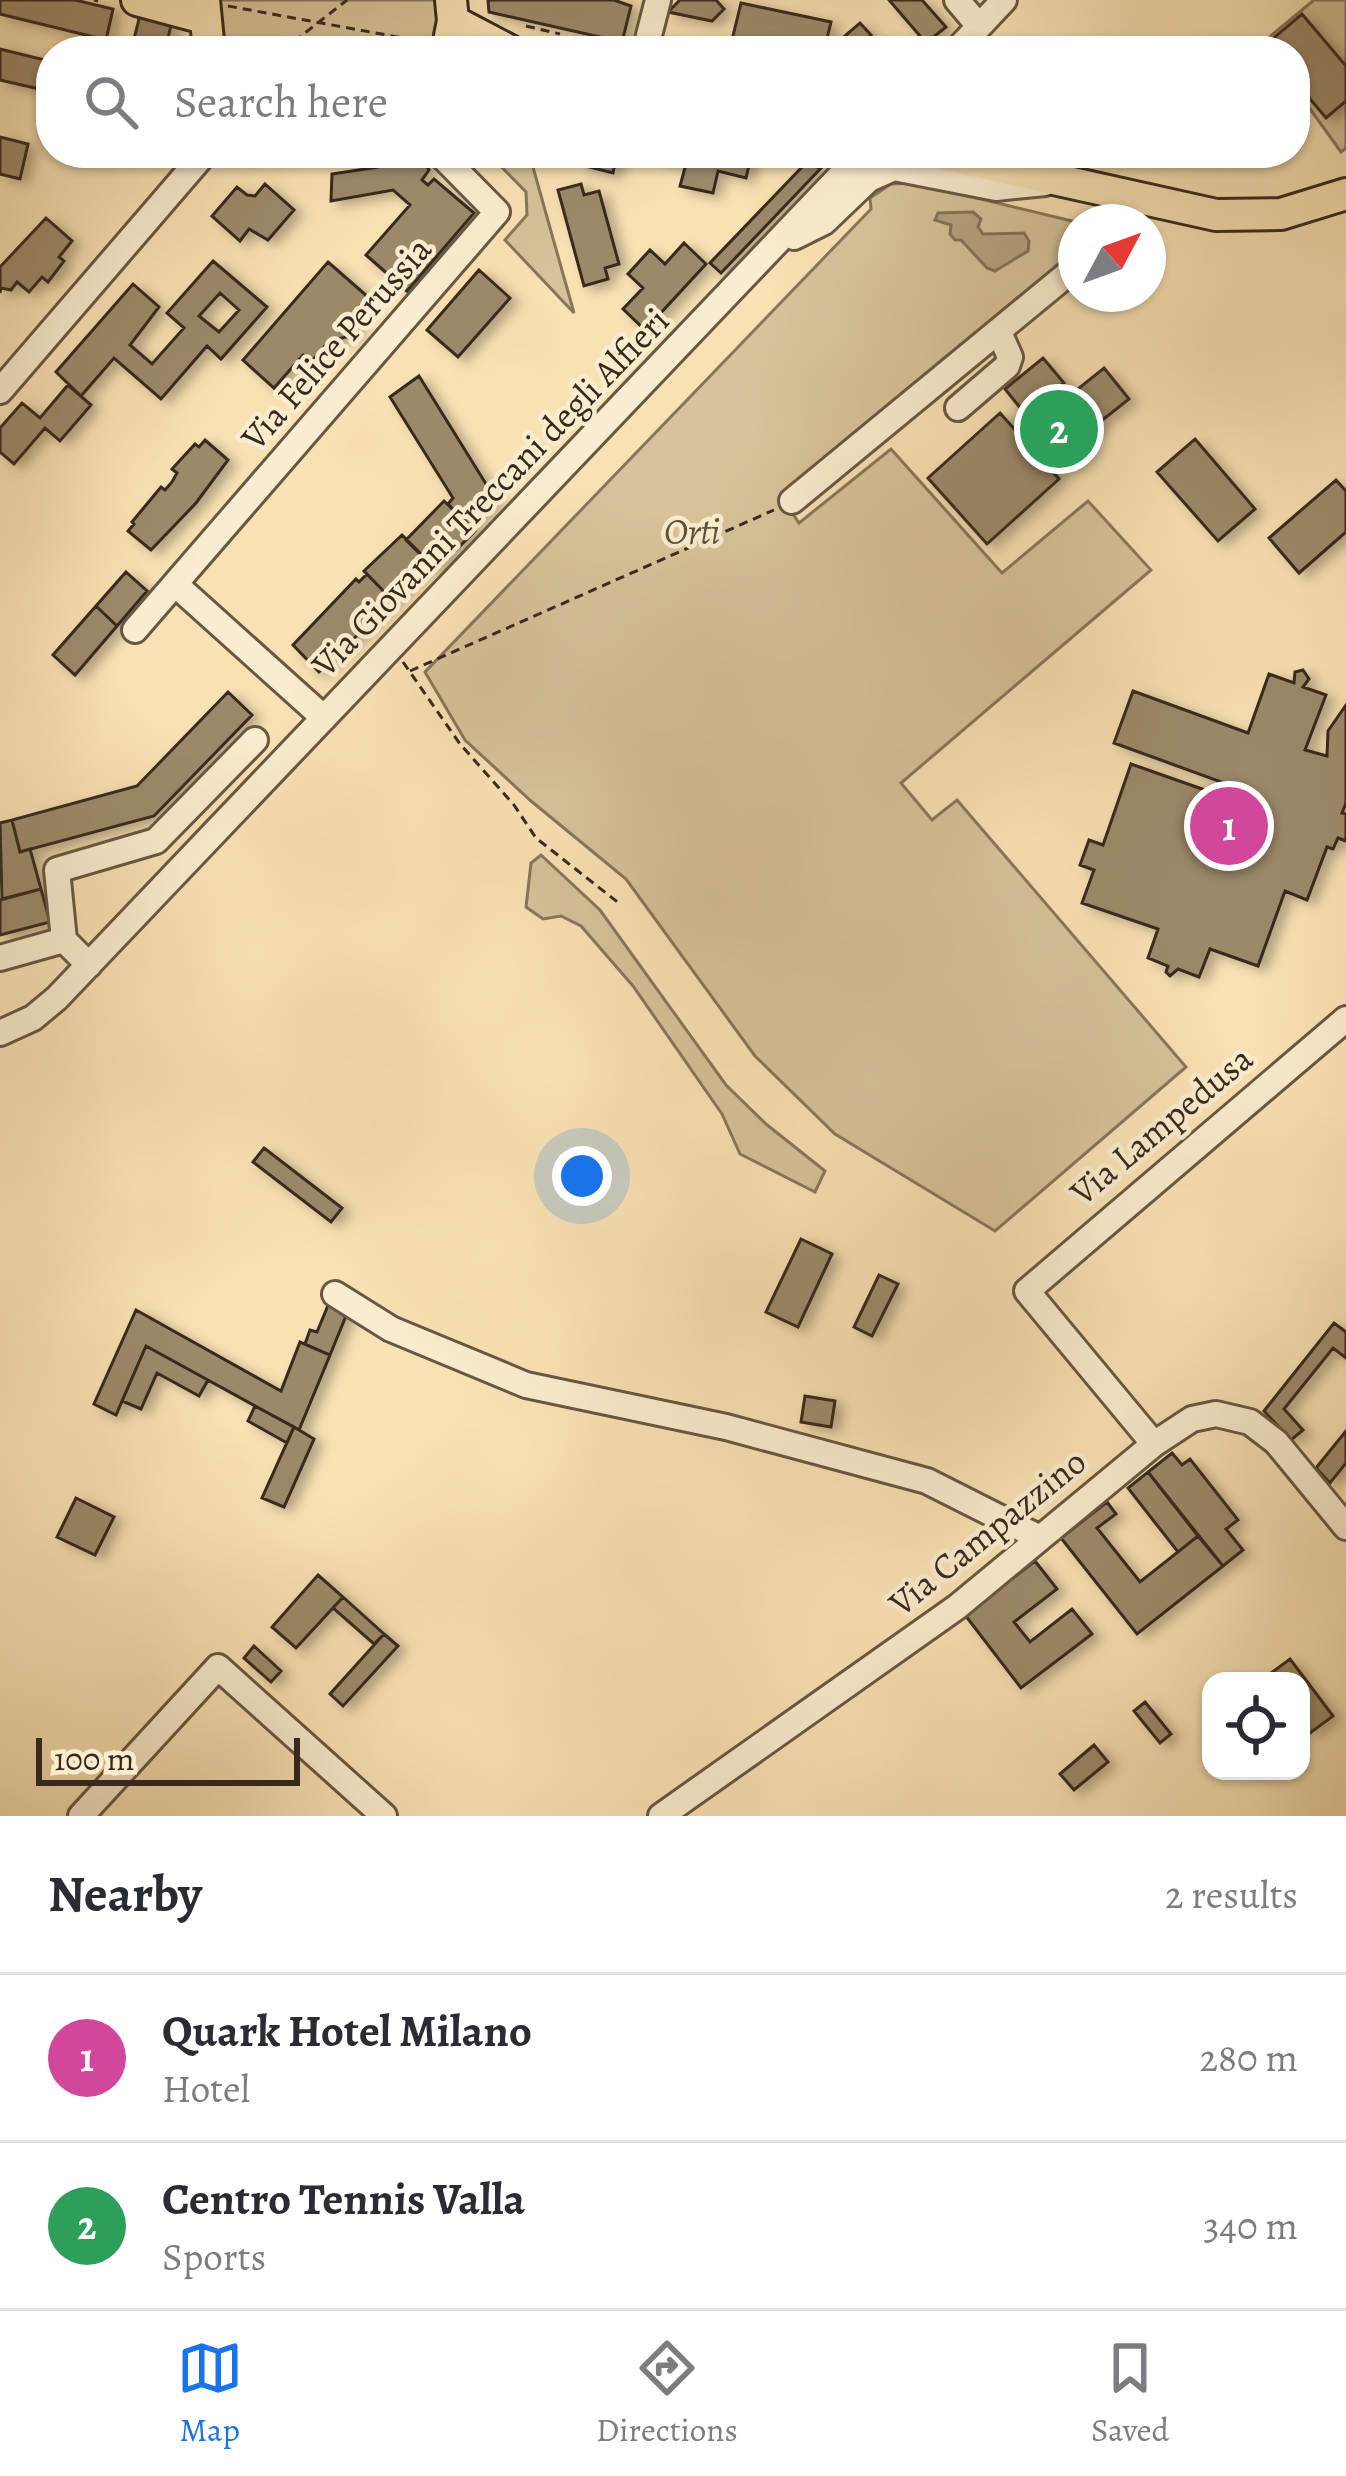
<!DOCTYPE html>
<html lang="en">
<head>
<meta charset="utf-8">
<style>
  body { margin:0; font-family:Alegreya,serif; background:#f7f7f7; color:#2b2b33 }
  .controls { position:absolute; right:36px; bottom:36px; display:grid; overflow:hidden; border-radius:24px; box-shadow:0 3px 9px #0004 }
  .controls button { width:108px; height:108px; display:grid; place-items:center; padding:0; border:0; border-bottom:3px solid #e1e1e2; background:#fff; color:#2b2b33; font:60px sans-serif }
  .compass { position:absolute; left:1058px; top:204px; width:108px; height:108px; border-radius:50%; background:#fff; box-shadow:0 3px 9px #0004; rotate:49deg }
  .scale { position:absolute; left:36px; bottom:30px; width:264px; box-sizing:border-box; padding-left:12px; border:6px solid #38291c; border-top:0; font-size:33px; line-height:42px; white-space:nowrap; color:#38291c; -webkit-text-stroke:9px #faecce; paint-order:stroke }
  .you { position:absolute; left:582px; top:1176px; width:42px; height:42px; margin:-30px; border:9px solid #fff; border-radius:50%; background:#1a73e8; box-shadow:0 0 0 18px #1a73e833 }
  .badge { display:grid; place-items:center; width:78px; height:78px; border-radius:50%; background:#1a73e8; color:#fff; font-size:39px; font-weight:700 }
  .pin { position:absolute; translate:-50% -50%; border:6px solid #fff; box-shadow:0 3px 12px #0006 }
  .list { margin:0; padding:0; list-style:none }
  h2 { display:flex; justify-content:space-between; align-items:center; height:156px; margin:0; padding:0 48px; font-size:51px }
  h2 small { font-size:39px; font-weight:400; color:#7c7c81 }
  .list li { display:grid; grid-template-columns:78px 1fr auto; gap:36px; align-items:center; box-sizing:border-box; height:168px; padding:0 48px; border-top:3px solid #e1e1e2 }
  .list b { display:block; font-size:45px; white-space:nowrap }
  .list p { margin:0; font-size:39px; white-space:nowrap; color:#7c7c81 }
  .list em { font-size:39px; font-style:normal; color:#7c7c81 }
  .icon { flex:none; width:66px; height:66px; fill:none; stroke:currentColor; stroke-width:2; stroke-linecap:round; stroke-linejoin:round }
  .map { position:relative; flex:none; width:1346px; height:1816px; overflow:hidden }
  .search { position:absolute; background:#fff; box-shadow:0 3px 9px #0004; left:36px; right:36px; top:36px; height:132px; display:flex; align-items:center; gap:30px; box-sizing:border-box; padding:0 42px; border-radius:48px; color:#7c7c81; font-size:45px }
  .sheet { height:492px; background:#fff }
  nav { display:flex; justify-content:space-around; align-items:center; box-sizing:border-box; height:168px; border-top:3px solid #e1e1e2; background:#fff; font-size:33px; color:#7c7c81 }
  nav a { display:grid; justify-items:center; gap:6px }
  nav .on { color:#1a73e8 }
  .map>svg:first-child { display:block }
</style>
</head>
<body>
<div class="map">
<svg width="1346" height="1816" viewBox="0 0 1346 1816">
  <defs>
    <filter id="shadow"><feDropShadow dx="8" dy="4.5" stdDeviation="6" flood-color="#0004"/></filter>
  </defs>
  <rect width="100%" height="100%" fill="#f8e1b3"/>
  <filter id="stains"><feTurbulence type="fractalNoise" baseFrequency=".00167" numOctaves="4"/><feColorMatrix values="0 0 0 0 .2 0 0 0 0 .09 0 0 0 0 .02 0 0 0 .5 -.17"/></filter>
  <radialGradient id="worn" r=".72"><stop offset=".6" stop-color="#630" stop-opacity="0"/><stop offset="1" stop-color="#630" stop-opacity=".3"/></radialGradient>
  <path fill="#d7c299" stroke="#88765a" stroke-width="3" d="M214 0H442L436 51H219Z
    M1314 0H1346V148L1341 152 1295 88V51H1266L1261 44Z
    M488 153H529L574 313 505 240 527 215 526 192Z
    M915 183 1076 222V250L782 498 799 523 891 449 1002 573 1088 501 1151 570 901 783 932 820 957 800 1186 1067 995 1231 835 1134 755 1056 626 879 531 801 465 740 425 672 871 209 870 198 891 184Z
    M541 855 600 910 726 1085 766 1124 825 1171 815 1192 740 1154 722 1114 633 986 581 926 561 916 543 919 526 907 531 863Z"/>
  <path fill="#b7a280" stroke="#847258" stroke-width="3" d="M973 212 981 219 978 227 983 234 1024 233 1029 241 1028 251 995 271 987 268 961 240H955L950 234 951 225 935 220 938 213Z"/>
  <path fill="#9c896b" stroke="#38291c" stroke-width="3" fill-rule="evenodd" filter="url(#shadow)" d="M0 0H75L113 9 106 40 0 14Z
    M488 0H614L631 6 622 42 489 12Z
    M680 0H716L724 9 712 21 668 12Z
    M889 0H922L946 27 926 43Z
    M741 3 831 22 824 51H782L732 40Z
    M1302 14 1346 66V101L1326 118 1295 81V51H1269L1264 46Z
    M140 15 172 21 165 51H131Z
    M860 23 871 35 854 51H837L840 40Z
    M0 49 45 60 39 89 0 80Z
    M0 137 28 144 20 179 0 174Z
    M408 153H419L429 170 422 180 428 185 434 179 474 213 407 291 366 255 410 205 393 190 331 201 332 174 378 167Z
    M583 153H617L613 173 581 165Z
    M658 153H752L746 178 718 171 713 193 680 186 686 164 657 157Z
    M805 164 821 168 721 273 710 263Z
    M265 184 294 210 268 240 249 229 240 241 212 216 237 187 247 195 255 196Z
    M581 184 584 195 599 191 619 264 605 268 608 279 584 286 558 190Z
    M46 218 72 241 59 257 64 261 48 282 42 277 29 292 17 282 11 290 1 288 0 293V267Z
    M684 243 706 264 645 330 623 309 643 288 628 274 650 250 665 264Z
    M213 261 267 307 221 359 207 346 161 399 114 358 81 396 56 372 133 284 159 307 130 345 152 364 184 328 167 313ZM220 293 239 310 219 332 199 316Z
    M328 262 368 297 350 317 358 328 351 336 329 341 311 362 303 355 274 388 243 360Z
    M479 270 510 298 458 357 427 330Z
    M1043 358 1064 383 1025 414 1005 389Z
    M1104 368 1129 399 1057 456 1033 425Z
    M419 376 496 500 470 526 448 504 453 498 390 397Z
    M68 385 91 405 60 441 45 428 14 464 0 452V428L22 403 40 418Z
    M1000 413 1059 479 987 544 928 478Z
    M1195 439 1255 509 1218 541 1157 472Z
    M205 440 228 460 196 503 151 550 128 531 134 524 132 522 161 487 165 490 172 482 177 473 172 469 195 444 199 447Z
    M1336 480 1346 491V532L1299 573 1269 538Z
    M444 501 475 531 436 570 406 540Z
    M402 535 431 564 393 601 364 571Z
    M126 572 147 591 117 626 96 606Z
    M367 574 393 601 319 672 293 645 356 579 359 582Z
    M96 606 117 626 75 675 53 655Z
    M1303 670 1309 679 1303 687 1326 695 1305 750 1327 756 1328 731 1346 705V803L1342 813 1346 814V841L1338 838 1333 849 1327 847 1307 900 1285 891 1258 966 1210 949 1199 977 1178 969 1170 976 1166 972 1168 966 1148 958 1158 929 1082 903 1094 870 1080 865 1089 840 1103 845 1131 764 1222 796 1227 784 1114 743 1133 691 1248 733 1269 674 1294 683 1295 672Z
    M228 692 252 715 154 816 20 852 12 820 137 786Z
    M12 820 20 852 30 849 41 889 2 899 0 823Z
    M41 889 50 922 0 935V900Z
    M264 1148 342 1208 331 1222 253 1162Z
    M801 1239 832 1254 798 1327 766 1312Z
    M879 1275 898 1284 872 1336 854 1327Z
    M329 1303 348 1311 330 1355 305 1344 310 1330 317 1332Z
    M136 1310 281 1391 300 1342 330 1355 299 1430 146 1346 116 1415 94 1404Z
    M1334 1323 1346 1332V1358L1333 1348 1284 1409 1303 1430 1291 1440 1264 1411Z
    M146 1346 208 1380 199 1396 157 1373 141 1409 122 1401Z
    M805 1396 835 1401 831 1427 801 1422Z
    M255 1406 294 1427 287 1443 248 1421Z
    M294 1427 314 1439 284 1507 262 1498Z
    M1346 1431V1463L1330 1483 1316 1468Z
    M1172 1453 1182 1465 1190 1459 1238 1520 1226 1529 1243 1550 1223 1566 1148 1472Z
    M1148 1472 1198 1536 1178 1552 1128 1488Z
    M76 1498 114 1517 95 1555 57 1537Z
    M1107 1502 1116 1514 1097 1528 1140 1582 1198 1536 1223 1566 1137 1634 1061 1538Z
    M1035 1561 1057 1589 1014 1622 1030 1642 1072 1609 1092 1634 1021 1688 965 1615Z
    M318 1575 343 1597 296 1648 272 1627Z
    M343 1597 384 1634 374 1644 333 1608Z
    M384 1634 398 1646 343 1706 330 1694Z
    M254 1646 281 1671 271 1682 244 1658Z
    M1290 1659 1333 1716 1310 1733 1301 1721V1681H1271L1267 1676Z
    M1145 1702 1171 1734 1160 1743 1134 1711Z
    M1094 1745 1108 1762 1074 1790 1060 1774Z"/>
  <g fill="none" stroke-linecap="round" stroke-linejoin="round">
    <defs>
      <path id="minor" d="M957 0 979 26
        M645 51 658 0
        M956 51 1004 0
        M1122 222 1127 196
        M794 237 824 222 869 179 894 168 996 188 1045 183
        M0 391 205 153
        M958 408 1007 366 1010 357 999 332
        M792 501 1076 267
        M175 584 324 718
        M135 630 497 212 439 153
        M0 958 64 940
        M89 965 64 940 57 870 156 841 255 740
        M0 1033 33 1018 57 998 862 153
        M335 1294 391 1329 526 1385 726 1427 927 1481 1038 1537
        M1154 1444 1027 1291 1346 1019
        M81 1816 218 1667 384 1816
        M661 1816 957 1607 1154 1444 1192 1419 1216 1414 1250 1422 1276 1442 1346 1527"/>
      <path id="major" d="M137 0 204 18
        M204 0 209 51
        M453 21 510 51
        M447 51 453 21 451 0
        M937 153 1216 215 1281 214 1346 194"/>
    </defs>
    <use href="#minor" stroke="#685742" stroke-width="30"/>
    <use href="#major" stroke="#38291c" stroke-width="36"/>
    <path stroke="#38291c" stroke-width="3" stroke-dasharray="9 6" stroke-linecap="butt" d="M94 0 98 1
      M228 6 425 42
      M526 26 560 34
      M282 51 347 0
      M403 662 460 744 514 805 536 838 620 904
      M410 671 774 510"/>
    <use href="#minor" stroke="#faecce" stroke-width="24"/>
    <use href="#major" stroke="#f8e1b3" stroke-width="30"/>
  </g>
  <g text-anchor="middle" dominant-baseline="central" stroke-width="9" stroke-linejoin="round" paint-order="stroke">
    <g font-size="36" fill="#38291c" stroke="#faecce">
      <text transform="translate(336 343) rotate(-49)">Via Felice Perussia</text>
      <text transform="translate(490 492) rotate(-46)">Via Giovanni Treccani degli Alfieri</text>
      <text transform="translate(1161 1125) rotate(-40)">Via Lampedusa</text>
      <text transform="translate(987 1532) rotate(-39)">Via Campazzino</text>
    </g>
    <g font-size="36" font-style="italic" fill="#604f3b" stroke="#faecce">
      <text x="692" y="531">Orti</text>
    </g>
  </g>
  <rect width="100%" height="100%" filter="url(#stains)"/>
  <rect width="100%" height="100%" fill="url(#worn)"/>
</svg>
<div class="controls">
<button><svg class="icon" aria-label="locate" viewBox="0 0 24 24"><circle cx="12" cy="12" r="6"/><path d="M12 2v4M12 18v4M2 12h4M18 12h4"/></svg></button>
</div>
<svg class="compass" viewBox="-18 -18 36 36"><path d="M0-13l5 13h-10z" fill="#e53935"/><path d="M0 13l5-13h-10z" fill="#7c7c81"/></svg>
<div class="scale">100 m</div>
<div class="you"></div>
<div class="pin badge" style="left:1229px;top:826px;background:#d1479c">1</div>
<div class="pin badge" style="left:1059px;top:429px;background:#2e9e5b">2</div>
<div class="search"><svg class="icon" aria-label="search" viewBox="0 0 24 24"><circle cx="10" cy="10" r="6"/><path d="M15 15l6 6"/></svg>Search here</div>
</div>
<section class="sheet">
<h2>Nearby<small>2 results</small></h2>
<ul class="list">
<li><span class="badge" style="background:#d1479c">1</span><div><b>Quark Hotel Milano</b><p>Hotel</p></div><em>280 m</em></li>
<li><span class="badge" style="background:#2e9e5b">2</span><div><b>Centro Tennis Valla</b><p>Sports</p></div><em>340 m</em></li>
</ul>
</section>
<nav>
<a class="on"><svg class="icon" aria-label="map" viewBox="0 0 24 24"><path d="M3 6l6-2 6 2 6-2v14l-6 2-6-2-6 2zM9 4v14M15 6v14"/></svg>Map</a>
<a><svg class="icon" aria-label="directions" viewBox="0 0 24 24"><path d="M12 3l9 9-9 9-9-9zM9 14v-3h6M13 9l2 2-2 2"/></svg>Directions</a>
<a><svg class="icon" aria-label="saved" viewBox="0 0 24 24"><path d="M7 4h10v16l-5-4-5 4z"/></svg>Saved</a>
</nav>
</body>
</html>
